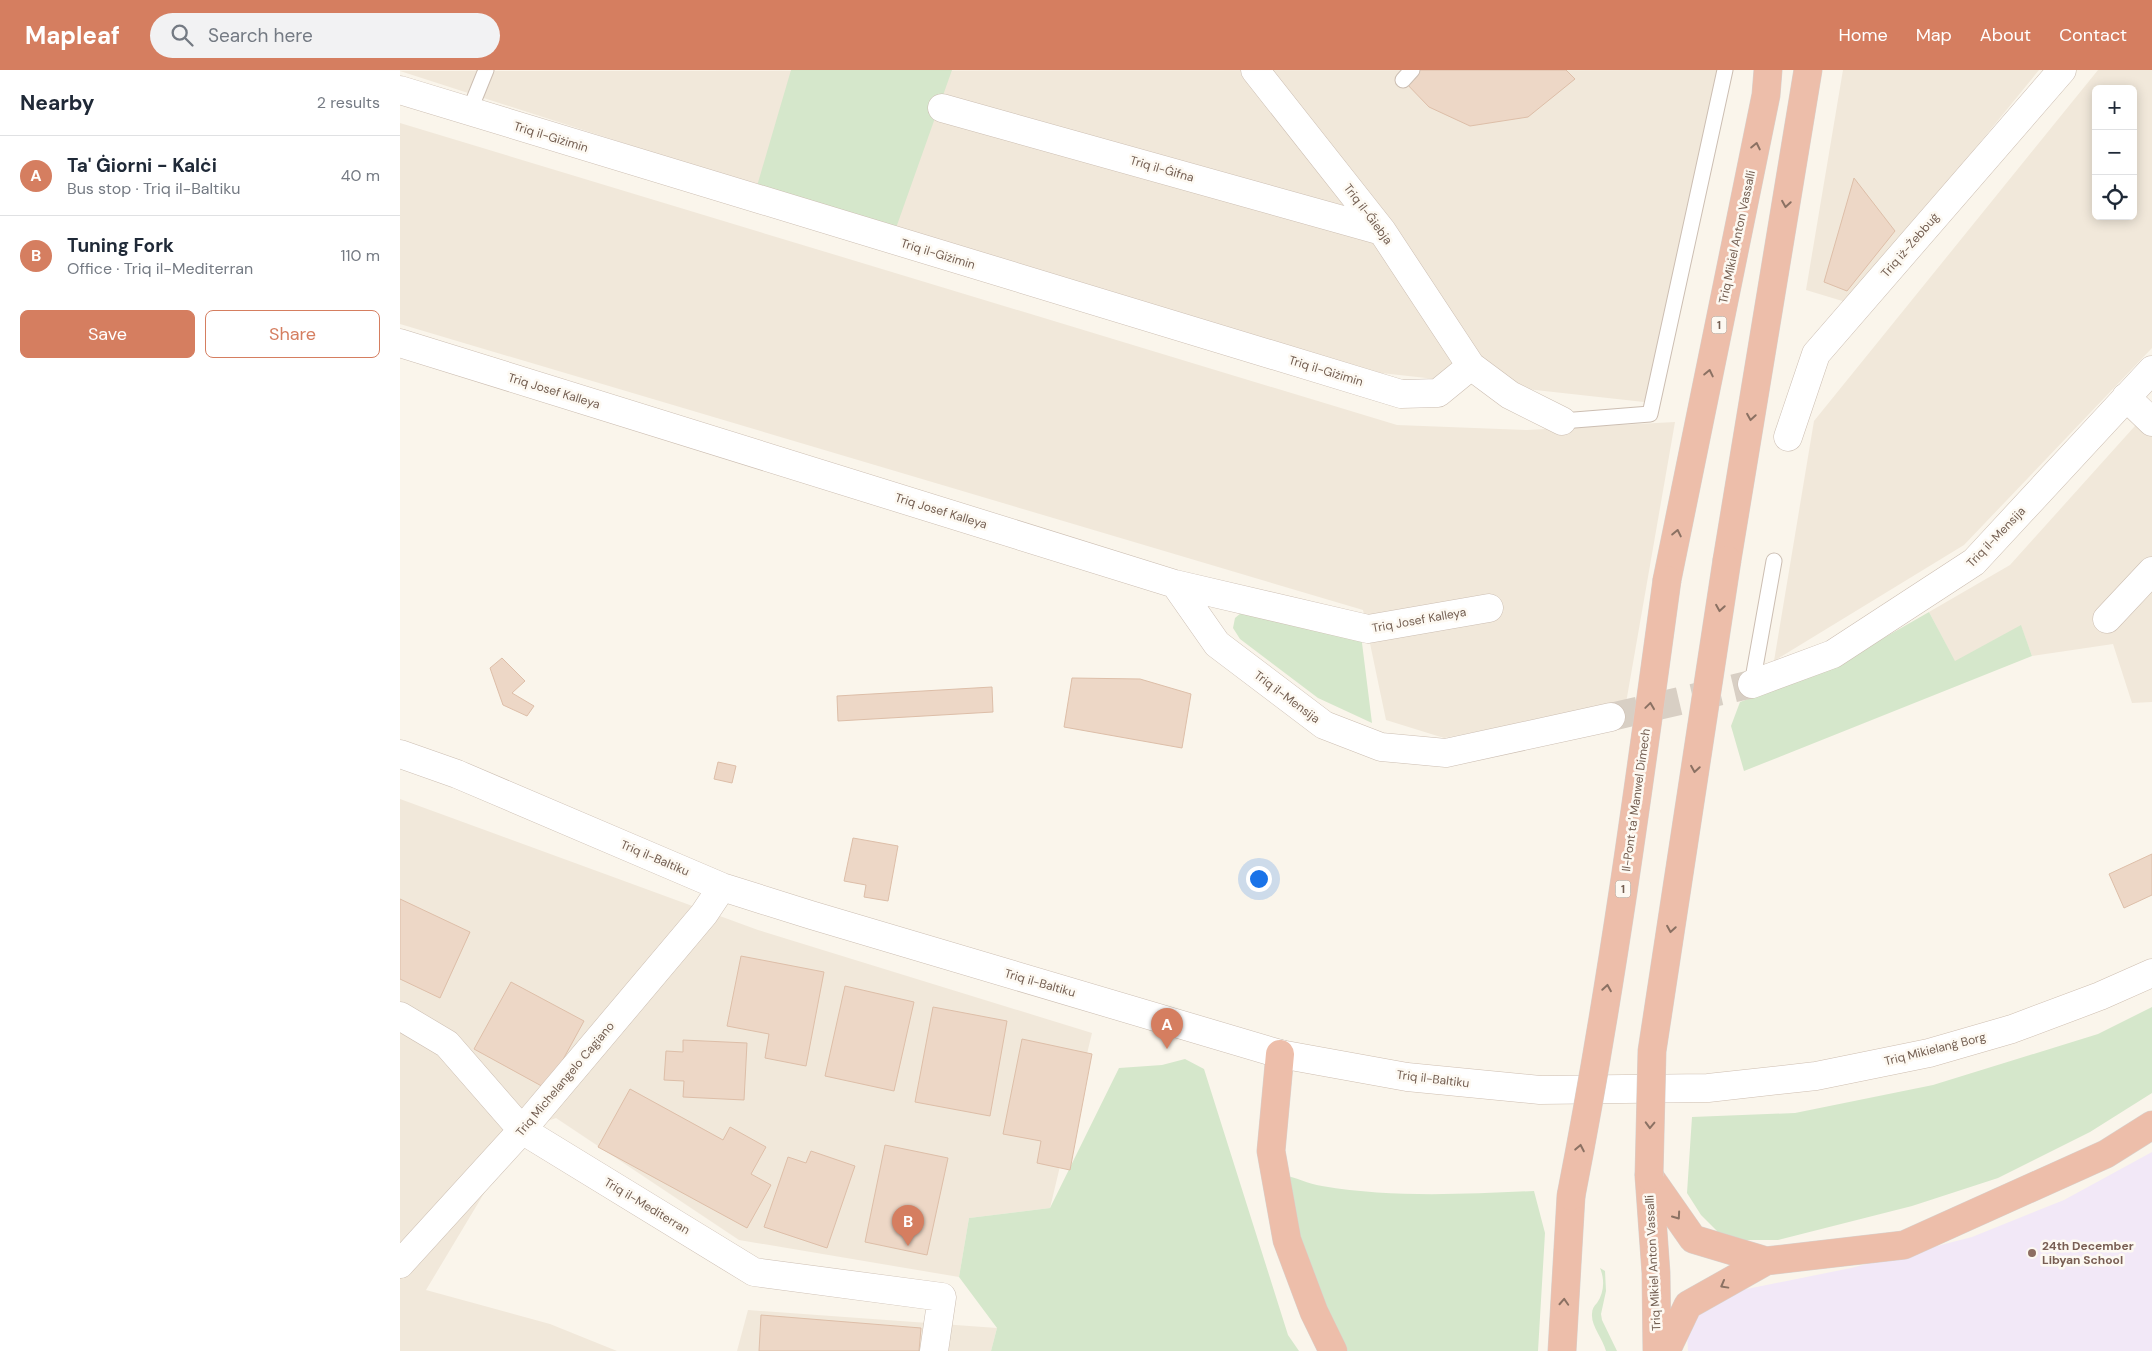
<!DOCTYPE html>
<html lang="en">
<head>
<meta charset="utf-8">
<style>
  body { margin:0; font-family:"DM Sans",sans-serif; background:#f2f2f3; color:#1f2937 }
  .controls { position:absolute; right:15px; top:15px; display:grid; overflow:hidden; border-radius:8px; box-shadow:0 2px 12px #0003 }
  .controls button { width:45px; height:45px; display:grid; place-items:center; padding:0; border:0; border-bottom:1px solid #e0e1e3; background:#fff; color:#1f2937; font:25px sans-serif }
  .you { position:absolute; left:858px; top:808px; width:18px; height:18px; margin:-12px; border:4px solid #fff; border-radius:50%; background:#1a73e8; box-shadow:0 0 0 8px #1a73e833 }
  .badge { display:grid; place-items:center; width:32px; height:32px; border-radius:50%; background:#d57e60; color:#fff; font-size:16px; font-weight:700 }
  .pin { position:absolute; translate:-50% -41px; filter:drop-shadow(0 1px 2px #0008) }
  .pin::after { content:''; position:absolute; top:26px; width:18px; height:15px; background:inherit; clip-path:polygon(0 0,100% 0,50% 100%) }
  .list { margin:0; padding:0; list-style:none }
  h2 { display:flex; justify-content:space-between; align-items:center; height:65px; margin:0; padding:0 20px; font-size:21px }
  h2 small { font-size:16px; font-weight:400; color:#747a83 }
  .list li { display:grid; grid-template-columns:32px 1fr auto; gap:15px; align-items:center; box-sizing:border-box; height:80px; padding:0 20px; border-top:1px solid #e0e1e3 }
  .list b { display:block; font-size:19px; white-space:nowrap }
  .list p { margin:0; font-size:16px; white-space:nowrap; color:#747a83 }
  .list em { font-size:16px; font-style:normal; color:#747a83 }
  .actions { display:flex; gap:10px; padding:15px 20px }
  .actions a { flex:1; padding:11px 0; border:1px solid #d57e60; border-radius:8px; text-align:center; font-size:18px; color:#d57e60 }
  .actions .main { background:#d57e60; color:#fff }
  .icon { flex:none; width:28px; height:28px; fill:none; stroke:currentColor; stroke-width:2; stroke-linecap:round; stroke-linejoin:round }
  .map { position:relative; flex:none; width:1752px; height:1281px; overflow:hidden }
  header { display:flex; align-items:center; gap:30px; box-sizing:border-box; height:70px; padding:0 25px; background:#d57e60; color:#fff }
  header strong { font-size:24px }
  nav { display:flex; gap:28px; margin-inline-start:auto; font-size:18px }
  .search { width:350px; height:45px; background:#f2f2f3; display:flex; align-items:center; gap:12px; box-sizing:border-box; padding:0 18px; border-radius:28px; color:#747a83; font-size:19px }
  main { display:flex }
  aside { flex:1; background:#fff }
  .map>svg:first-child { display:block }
</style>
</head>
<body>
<header>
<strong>Mapleaf</strong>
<div class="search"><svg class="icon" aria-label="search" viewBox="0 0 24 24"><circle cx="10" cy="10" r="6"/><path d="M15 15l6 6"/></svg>Search here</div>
<nav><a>Home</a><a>Map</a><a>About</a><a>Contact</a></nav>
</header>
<main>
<aside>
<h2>Nearby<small>2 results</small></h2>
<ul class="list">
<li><span class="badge">A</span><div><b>Ta' Ġiorni - Kalċi</b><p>Bus stop · Triq il-Baltiku</p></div><em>40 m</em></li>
<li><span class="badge">B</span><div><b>Tuning Fork</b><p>Office · Triq il-Mediterran</p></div><em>110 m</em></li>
</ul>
<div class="actions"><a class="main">Save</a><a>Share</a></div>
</aside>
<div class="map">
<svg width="1752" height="1281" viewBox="0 0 1752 1281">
  <rect width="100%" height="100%" fill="#faf5eb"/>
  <path fill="#f1e8da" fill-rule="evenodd" d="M1321 0 1253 333 972 302 357 116 0 1Z
    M1443 0H1639L1449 233 1406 220Z
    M1698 0H1752V278L1564 475 1374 591 1414 351ZM1696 19H1733V146H1696Z
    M0 53 997 355 1127 360 1275 352 1226 633 1044 668 986 650 963 540 0 254Z
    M1752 337V632L1732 633 1713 574 1632 586 1621 556 1555 592 1529 542 1610 495Z
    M0 729 358 860 692 963 650 1138 569 1148 559 1207 339 1170 156 1048 122 1060 26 1220 150 1254 217 1281H0Z
    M348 1240 597 1258 591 1281H337Z"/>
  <path fill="#f2e8f7" d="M1752 1082V1281H1288L1287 1264 1300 1241 1322 1224 1451 1198 1572 1167 1664 1130Z"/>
  <path fill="#d5e7cb" d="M391 0H552L496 158 357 116Z
    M1529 542 1555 591 1621 555 1632 586 1344 701 1331 656 1340 632 1433 597Z
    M841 543 961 565 972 653 918 628 840 569 833 558 835 548Z
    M1752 937V1023L1690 1062 1598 1108 1512 1136 1378 1170H1343L1319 1163 1301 1145 1287 1123 1292 1047 1395 1043 1533 1015 1698 964Z
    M785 989 804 999 888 1265 899 1281H591L597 1258 559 1207 569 1148 650 1138 719 998 762 995Z
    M882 1105C896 1107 908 1114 922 1116 993 1128 1063 1124 1134 1121L1145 1163 1138 1281H943L920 1233Z
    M1200 1198 1205 1201 1206 1221 1201 1244 1202 1250 1217 1281H1206C1203 1269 1191 1256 1192 1244 1192 1239 1194 1236 1197 1233 1204 1223 1205 1210 1200 1198Z"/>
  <path fill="#edd7c6" stroke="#ddbea8" d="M1013 0H1166L1175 9 1128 47 1070 56 1029 37 1003 10Z
    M1454 108 1495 161 1447 221 1424 212Z
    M102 588 125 611 112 623 134 636 127 646 103 635 90 598Z
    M672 608 740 609 791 624 782 678 664 657Z
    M592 617 593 642 438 651 437 626Z
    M318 692 336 696 332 713 314 709Z
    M453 768 498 776 488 831 464 827 466 815 444 811Z
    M1752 784V825L1724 838 1709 804Z
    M0 829 70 862 40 928 0 909Z
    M341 886 424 902 406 996 365 988 369 964 327 956Z
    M111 912 184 951 147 1019 74 979Z
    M445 916 514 932 494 1021 425 1006Z
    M533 937 607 951 590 1046 515 1032Z
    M622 969 692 984 670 1100 637 1093 641 1071 603 1064Z
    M283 970 347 973 344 1030 283 1027 284 1011 264 1010 266 981 283 982Z
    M230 1019 323 1070 330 1057 366 1077 351 1104 371 1115 347 1158 198 1077Z
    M485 1075 548 1088 527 1185 465 1172Z
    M411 1081 455 1096 427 1178 364 1157 388 1087 406 1093Z
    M361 1245 521 1258 519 1281H359Z"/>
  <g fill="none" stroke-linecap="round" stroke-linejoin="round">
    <path stroke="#d8cfc4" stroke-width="28" stroke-dasharray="28 14" stroke-linecap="butt" d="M1211 647 1352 614"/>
    <defs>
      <path id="lane" d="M1003 10 1012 0
        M69 42 86 0
        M1162 351 1250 344 1325 0
        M1352 614 1374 491"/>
      <path id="street" d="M855 0 982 161 1071 296 1110 325 1162 351
        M0 20 1001 324 1038 323 1071 296
        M542 38 982 161
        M0 273 775 514 968 559 1089 538
        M1726 327 1752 352
        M1388 367 1416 284 1662 0
        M775 514 817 574 924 655 981 677 1046 683 1211 647
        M1707 549 1752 501
        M1352 614 1433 584 1574 492 1752 300
        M0 684 57 704 322 817 411 845 880 984
        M0 946 47 974 122 1060 354 1202 542 1227 534 1281
        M0 1194 122 1060 304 844 322 817"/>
      <path id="secondary" d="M880 984 1007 1007 1140 1020 1308 1018 1416 1006 1529 983 1612 959 1700 926 1752 903"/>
      <path id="highway" d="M1327 490 1408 0
        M1267 510 1366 25 1368 0
        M880 984 871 1081 887 1170 914 1242 933 1281
        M1249 1106 1256 1203 1257 1281
        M1249 1106 1293 1169 1366 1191
        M1162 1281 1171 1126
        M1266 1281 1288 1235 1366 1191 1504 1175 1706 1084 1752 1055"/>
    </defs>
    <use href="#lane" stroke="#ccbeb2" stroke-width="17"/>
    <use href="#street" stroke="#ccbeb2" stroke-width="29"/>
    <use href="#secondary" stroke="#cebeb0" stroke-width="29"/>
    <use href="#highway" stroke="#d8d2ce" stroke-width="29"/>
    <use href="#lane" stroke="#fff" stroke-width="15"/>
    <use href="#street" stroke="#fff" stroke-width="28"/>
    <use href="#secondary" stroke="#fff" stroke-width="28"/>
    <use href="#highway" stroke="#edbeaa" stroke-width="28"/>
    <defs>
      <path id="highway-bridge" d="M1249 1106 1252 981 1327 490
        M1171 1126C1211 922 1239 716 1267 510"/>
    </defs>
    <use href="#highway-bridge" stroke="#d8d2ce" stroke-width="29" stroke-linecap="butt"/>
    <use href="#highway-bridge" stroke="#edbeaa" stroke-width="28"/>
  </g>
  <defs><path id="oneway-chevron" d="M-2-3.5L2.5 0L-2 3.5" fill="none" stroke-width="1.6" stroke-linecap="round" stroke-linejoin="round" transform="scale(1.25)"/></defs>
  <g stroke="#8b7163">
    <use href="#oneway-chevron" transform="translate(1356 76) rotate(-78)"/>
    <use href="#oneway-chevron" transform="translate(1386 134) rotate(99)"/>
    <use href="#oneway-chevron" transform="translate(1309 303) rotate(-78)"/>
    <use href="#oneway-chevron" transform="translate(1351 347) rotate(99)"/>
    <use href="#oneway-chevron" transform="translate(1277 463) rotate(-78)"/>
    <use href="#oneway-chevron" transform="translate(1320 538) rotate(99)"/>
    <use href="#oneway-chevron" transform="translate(1250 636) rotate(-82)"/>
    <use href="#oneway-chevron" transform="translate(1295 699) rotate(99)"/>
    <use href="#oneway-chevron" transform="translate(1271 859) rotate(99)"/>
    <use href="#oneway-chevron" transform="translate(1207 918) rotate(-81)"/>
    <use href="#oneway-chevron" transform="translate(1250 1055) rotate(92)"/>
    <use href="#oneway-chevron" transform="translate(1180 1078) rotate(-79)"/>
    <use href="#oneway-chevron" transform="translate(1277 1146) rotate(55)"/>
    <use href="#oneway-chevron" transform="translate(1324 1215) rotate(151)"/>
    <use href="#oneway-chevron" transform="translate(1164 1232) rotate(-87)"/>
  </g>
  <circle fill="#8d6e63" stroke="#fdf9f2" stroke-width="2" cx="1632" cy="1183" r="5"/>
  <g text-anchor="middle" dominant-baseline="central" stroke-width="5" stroke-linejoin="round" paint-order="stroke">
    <g fill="#fdf9f2" stroke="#9c8c81" stroke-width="1">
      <rect x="1311.5" y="246.5" width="15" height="17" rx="4"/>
      <rect x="1215.5" y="810.5" width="15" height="17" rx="4"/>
    </g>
    <g font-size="11" font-weight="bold" fill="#735e51">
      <text x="1319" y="255">1</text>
      <text x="1223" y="819">1</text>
    </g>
    <g font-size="12" fill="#735e51" stroke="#fdf9f2">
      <text transform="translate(151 67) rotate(17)">Triq il-Giżimin</text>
      <text transform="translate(762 99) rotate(16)">Triq il-Ġifna</text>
      <text transform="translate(968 144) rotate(53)">Triq il-Ǵiebja</text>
      <text transform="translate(1337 167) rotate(-78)">Triq Mikiel Anton Vassalli</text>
      <text transform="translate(1510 175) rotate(-49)">Triq iż-Żebbuġ</text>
      <text transform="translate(538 184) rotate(17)">Triq il-Giżimin</text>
      <text transform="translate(926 301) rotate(17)">Triq il-Giżimin</text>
      <text transform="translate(154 321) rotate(17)">Triq Josef Kalleya</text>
      <text transform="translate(541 441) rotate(17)">Triq Josef Kalleya</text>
      <text transform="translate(1596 467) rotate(-46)">Triq il-Mensija</text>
      <text transform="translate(1019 550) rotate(-10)">Triq Josef Kalleya</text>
      <text transform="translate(887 627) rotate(37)">Triq il-Mensija</text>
      <text transform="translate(1236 730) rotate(-82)">Il-Pont ta' Manwel Dimech</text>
      <text transform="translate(255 788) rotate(23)">Triq il-Baltiku</text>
      <text transform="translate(640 913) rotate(16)">Triq il-Baltiku</text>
      <text transform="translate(1535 979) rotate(-14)">Triq Mikielanġ Borg</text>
      <text transform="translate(165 1009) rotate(-50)">Triq Michelangelo Cagiano</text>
      <text transform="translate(1033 1009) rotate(7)">Triq il-Baltiku</text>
      <text transform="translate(247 1136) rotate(31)">Triq il-Mediterran</text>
      <text transform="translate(1253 1193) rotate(-93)">Triq Mikiel Anton Vassalli</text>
    </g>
    <g font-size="12" font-weight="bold" fill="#785e54" stroke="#fdf9f2" text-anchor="start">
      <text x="1642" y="1176">24th December<tspan x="1642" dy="14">Libyan School</tspan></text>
    </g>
  </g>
</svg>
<div class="controls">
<button>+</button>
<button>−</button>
<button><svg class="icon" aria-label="locate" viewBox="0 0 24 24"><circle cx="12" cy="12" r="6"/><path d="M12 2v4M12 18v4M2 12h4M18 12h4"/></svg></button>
</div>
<div class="you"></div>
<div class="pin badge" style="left:767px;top:979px">A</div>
<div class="pin badge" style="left:508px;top:1176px">B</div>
</div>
</main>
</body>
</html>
